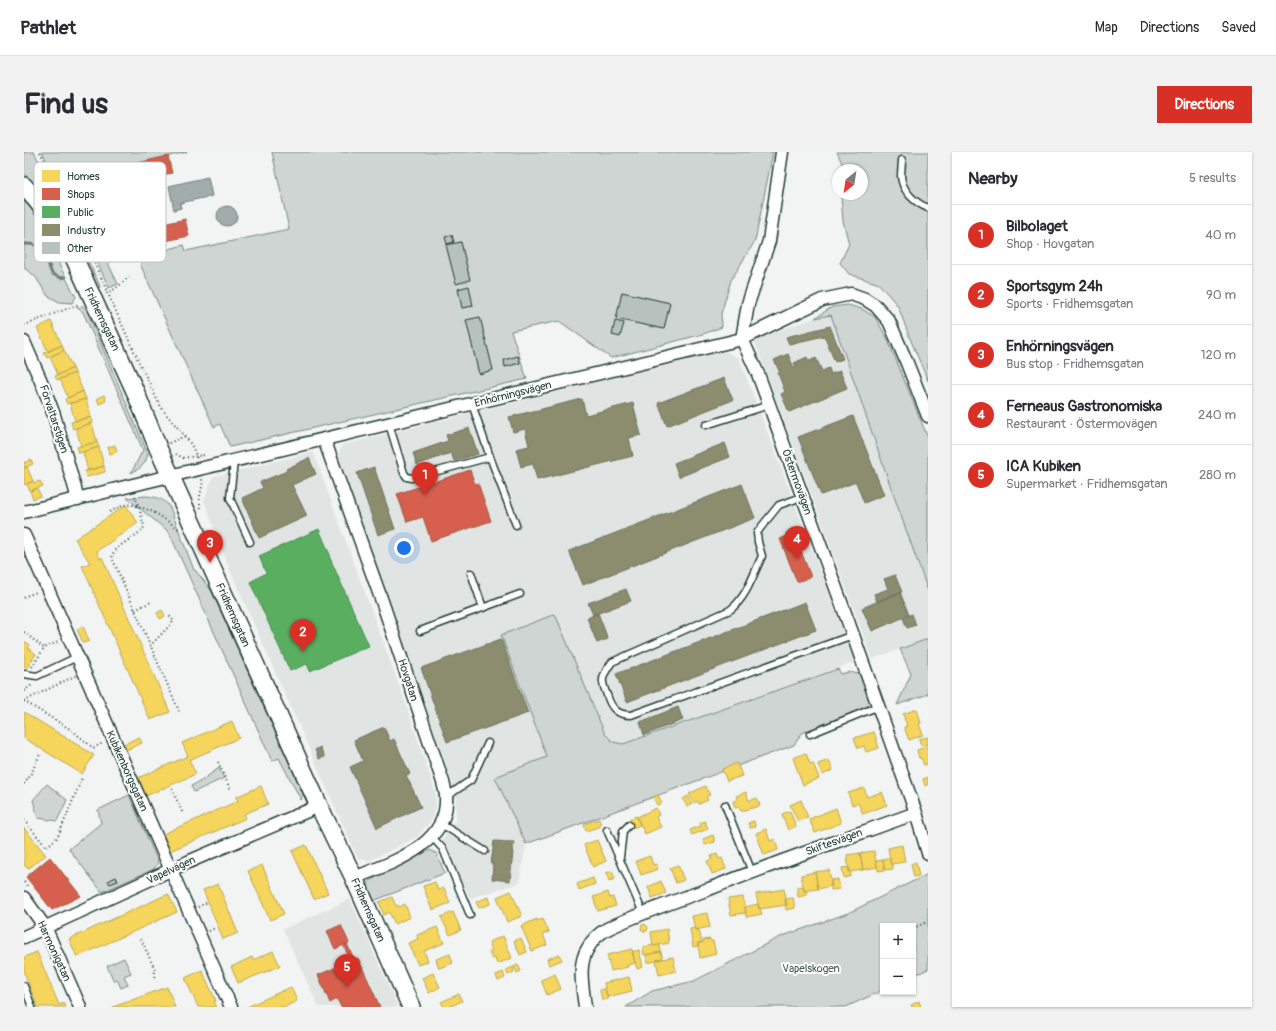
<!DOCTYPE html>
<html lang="en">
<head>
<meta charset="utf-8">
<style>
  body { margin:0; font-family:Pangolin,sans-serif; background:#f2f2f3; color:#2b2b33 }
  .controls { position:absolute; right:12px; bottom:12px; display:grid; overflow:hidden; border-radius:0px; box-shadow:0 1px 3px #0004 }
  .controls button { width:36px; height:36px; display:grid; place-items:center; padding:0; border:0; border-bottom:1px solid #e1e1e2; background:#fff; color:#2b2b33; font:20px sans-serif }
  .compass { position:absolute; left:808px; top:12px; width:36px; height:36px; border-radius:50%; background:#fff; box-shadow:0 1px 3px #0004; rotate:210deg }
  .you { position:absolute; left:380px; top:396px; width:14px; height:14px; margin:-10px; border:3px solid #fff; border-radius:50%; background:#1a73e8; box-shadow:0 0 0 6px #1a73e833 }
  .badge { display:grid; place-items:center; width:26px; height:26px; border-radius:50%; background:#d93025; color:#fff; font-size:13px; font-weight:700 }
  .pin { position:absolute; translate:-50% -33px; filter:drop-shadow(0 1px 2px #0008) }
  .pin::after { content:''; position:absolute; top:21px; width:14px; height:12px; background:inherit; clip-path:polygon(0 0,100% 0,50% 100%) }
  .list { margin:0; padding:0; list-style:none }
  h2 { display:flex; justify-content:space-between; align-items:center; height:52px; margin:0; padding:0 16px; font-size:17px }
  h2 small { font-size:13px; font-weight:400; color:#7c7c81 }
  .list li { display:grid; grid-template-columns:26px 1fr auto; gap:12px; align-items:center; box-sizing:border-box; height:60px; padding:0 16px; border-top:1px solid #e1e1e2 }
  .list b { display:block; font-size:15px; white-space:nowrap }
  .list p { margin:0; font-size:13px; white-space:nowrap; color:#7c7c81 }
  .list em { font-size:13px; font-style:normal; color:#7c7c81 }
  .map { position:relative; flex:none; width:904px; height:855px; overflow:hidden; border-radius:0px }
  header { display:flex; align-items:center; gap:24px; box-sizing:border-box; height:56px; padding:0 20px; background:#fff; border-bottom:1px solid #e1e1e2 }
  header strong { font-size:19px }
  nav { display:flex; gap:22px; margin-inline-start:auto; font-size:14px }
  .intro { display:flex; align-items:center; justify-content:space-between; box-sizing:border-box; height:96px; padding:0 24px }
  h1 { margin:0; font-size:28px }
  .button { padding:10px 18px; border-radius:0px; background:#d93025; color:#fff; font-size:14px; font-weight:700 }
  main { display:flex; gap:24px; padding:0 24px }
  aside { flex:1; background:#fff; border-radius:0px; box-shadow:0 1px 3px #0004 }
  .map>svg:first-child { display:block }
</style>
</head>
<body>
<header>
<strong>Pathlet</strong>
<nav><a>Map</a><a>Directions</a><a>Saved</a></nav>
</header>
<div class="intro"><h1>Find us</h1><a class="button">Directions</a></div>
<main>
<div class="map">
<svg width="904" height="855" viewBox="0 0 904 855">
  <rect width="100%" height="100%" fill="#f2f3f3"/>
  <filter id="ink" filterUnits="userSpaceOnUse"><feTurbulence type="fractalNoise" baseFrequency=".025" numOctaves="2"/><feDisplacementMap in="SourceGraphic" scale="8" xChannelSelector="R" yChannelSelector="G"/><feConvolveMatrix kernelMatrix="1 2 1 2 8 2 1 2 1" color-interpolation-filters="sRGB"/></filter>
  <g filter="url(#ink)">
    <path fill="#e0e4e3" d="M807 163 871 347 904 439V487L848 507 730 187 791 166Z
      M702 200 715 206 831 510 599 592 589 590 581 582 531 462 477 483 523 605 471 625 502 692 495 731 446 746 418 688 432 667V641L314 304 318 293 688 201Z
      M289 300 379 544 411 639 412 654 407 669 393 685 347 708 334 707 202 409 180 348 189 325Z
      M326 747 374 855H291L294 854 259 777Z"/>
    <path fill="#ced5d3" stroke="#768984" d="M0 0H10L43 63 76 134 75 136 73 137 51 90 35 63 0 21Z
      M18 0H163L105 13 93 21 110 91 111 99 84 111 94 132 85 136 53 66Z
      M248 0H749L731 89 707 128 697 162 698 175 679 182 587 206 535 169 487 179 503 227 206 295 196 272 190 275 116 112 127 102 160 93 162 99 265 77Z
      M813 0H904V229L885 184 874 154 855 132 825 122 816 111 825 92 819 69 817 45 819 42H838V18H821Z
      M0 49C16 65 23 85 32 106 38 119 45 132 52 145L48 151 35 150 23 143 11 124 0 116Z
      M824 153 838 157 851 165 863 186 904 286V439L871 347 807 163 791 166 808 155Z
      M59 154 62 157 124 302C121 313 117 316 107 321L119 298 59 160 52 155Z
      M122 344C133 345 142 347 147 358L170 418 172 419 187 438 279 642 277 648 255 606 248 609 145 380 103 346Z
      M531 462 581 582 589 590 599 592 814 517 817 522 824 520 836 522 849 552 778 581 770 593 502 692 471 625 523 605 477 483Z
      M904 487V542L873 553 887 522 876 497Z
      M195 616 200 626 170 640 167 634 177 629Z
      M23 632 43 648 33 669 14 666 9 648Z
      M105 643 134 710 130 717 78 740 45 697 77 671 74 658Z
      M406 698 412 701 421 721 349 749 344 737 345 729Z
      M904 722V817L889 824V774H859V838L822 855H602L628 839 670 829 756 785 824 761Z
      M100 806 107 821 100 824 104 833 97 836 93 827 90 829 83 814Z"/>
    <path fill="#a1adaa" stroke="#6d807b" d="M184 25 188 44 156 51 157 56 150 58 145 34Z
      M193 64a10 10 0 1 1 20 0a10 10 0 1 1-20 0Z"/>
    <path fill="#f6d55c" stroke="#b6a750" d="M27 169 38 193 24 200 13 176Z
      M38 193 40 198 23 206 20 201Z
      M40 198 49 216 34 223 26 205Z
      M49 216 51 221 33 228 31 224Z
      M51 221 59 239 44 246 36 227Z
      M59 239 62 247 43 252 41 247Z
      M80 243 82 249 75 252 73 246Z
      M62 247 67 265 51 269 46 251Z
      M67 265 68 271 49 277 47 270Z
      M68 271 73 290 57 294 52 276Z
      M73 290 75 295 55 301 53 295Z
      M91 293 93 300 86 302 84 295Z
      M75 295 80 314 64 319 59 300Z
      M7 307 9 312 0 316V309L1 311Z
      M80 314 81 320 63 325 61 319Z
      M3 315 9 329 0 333V316Z
      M9 329 10 331 16 329 19 334 6 339 3 332Z
      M13 336 17 344 9 347 6 339Z
      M102 353 114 371 73 399 76 407 78 405 146 560 126 568 58 414 66 411 51 387Z
      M138 458 141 464 136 467 133 461Z
      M59 474 65 489 59 491 53 477Z
      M0 489 6 493 4 496 12 502 2 517 0 515Z
      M893 557 897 571 895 572 899 583 885 588 880 575 883 574 879 562Z
      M0 560 70 603 58 622 0 586Z
      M208 569 215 586 165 608 172 622 122 644 114 626 164 604 158 591Z
      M850 580 855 596 842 600 840 594 834 596 830 586Z
      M115 585 118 591 102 598 100 592Z
      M904 585V592L897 594 895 587Z
      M904 594V612L900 613 897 606H895L893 598Z
      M782 601 786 612 789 611 795 626 779 633 769 606Z
      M805 608 809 618 798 623 794 612Z
      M713 611 718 624 703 629 698 617Z
      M904 625V633L901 634 899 627Z
      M237 634 244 652 220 662 222 666 146 699 139 682 214 649 212 645Z
      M681 634 686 643 682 645 684 648 675 652 674 649 670 651 665 642Z
      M840 636 843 645 858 640 863 653 839 662 834 651 828 653 824 641Z
      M722 640 725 649 733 646 736 654 717 659 715 655 711 656 709 649 713 648 712 644Z
      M634 643 638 651 633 653 629 645Z
      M664 644 668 652 663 655 659 647Z
      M777 648 784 665 774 669 766 653Z
      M632 656 635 663 632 665 637 675 621 682 613 665Z
      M812 656 817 671 791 681 785 667Z
      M766 659 772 674 764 678 758 662Z
      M612 664 616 673 609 676 605 667Z
      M575 667 577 674 562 679 560 672Z
      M681 669 684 677 668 683 666 678 677 674 676 671Z
      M730 669 731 675 726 676 724 671Z
      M0 676 22 703 4 717 0 713Z
      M742 677 746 689 751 687 754 698 740 703 732 681Z
      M689 683 691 690 681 693 679 687Z
      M573 688 582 709 569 715 560 693Z
      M282 693 304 741 290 747 268 699Z
      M878 693 881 710 867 712 864 696Z
      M850 699 853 715 839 718 836 701Z
      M836 701 839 718 825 720 823 703Z
      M693 702 695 707 698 706 702 717 688 722 683 709 688 707 687 704Z
      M626 704 629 713 632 712 634 717 617 723 612 709Z
      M865 706 867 712H868L869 717 861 718 859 708Z
      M859 708 861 718 854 719 852 709Z
      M892 710 895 724 890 725 887 712Z
      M238 713 260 762 246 768 224 719Z
      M654 713 660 728 652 731 646 716Z
      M825 715 827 724 820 726 818 716Z
      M805 718 808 734 794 737 791 720Z
      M588 719 591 727 585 729 582 721Z
      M791 720 794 737 780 739 777 723Z
      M569 726 571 732 555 738 553 732Z
      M814 727 816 737 807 738V728Z
      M637 729 642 741 628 746 624 735Z
      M411 730 414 738 420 736 426 751 408 758 399 734Z
      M194 732 214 781 199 787 179 738Z
      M779 734 780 739H782L783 743 774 745 773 735Z
      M760 737 763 753 735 757 732 742Z
      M487 739 498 764 483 770 473 745Z
      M584 740 586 746 589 745 592 754 574 759 569 745Z
      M144 742 153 760 53 805 45 787Z
      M368 745 372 754 374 753 375 755 381 752 386 765 371 772 365 760 360 763 355 750Z
      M464 745 466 752 455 756 452 750Z
      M719 745 722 761 707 763 704 747Z
      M769 746 771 756 762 758 761 747Z
      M734 752 738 762 722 765 721 755Z
      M429 760 437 778 426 783 417 765Z
      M683 761 686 775 671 778 668 764Z
      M513 767V769L519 767 525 780 519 782 523 793 508 799 497 774Z
      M621 772 624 775 623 779H619L617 777 618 773Z
      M413 775 420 791 400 799 404 809 394 813 384 791 394 787 393 783Z
      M671 776V778H675L678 791H674V794L669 795 666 777Z
      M643 777 645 791 629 794 627 780Z
      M479 784 488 806 473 812 471 806 468 807 465 800 468 799 465 790Z
      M497 786 503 800 496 803 490 789Z
      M686 787 687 789H689L692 802 676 806 674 791 680 790 679 788Z
      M629 793V794L636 793 637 800 620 803 619 795Z
      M608 797 611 811 603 813 604 815 587 819 583 803Z
      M615 798 619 815 613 817 608 800Z
      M249 799 256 814 214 831 207 815 228 805 229 808Z
      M13 800 35 853 40 851 42 855H14L0 820V805Z
      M637 800 639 807 624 811 622 803Z
      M426 802 429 811 415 816 412 807Z
      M535 802 538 808 525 813 523 807Z
      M649 805 652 819 635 823 632 808Z
      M494 813 497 819 493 821 491 816 489 817 490 820 484 823 482 818Z
      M178 818 192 849H190L192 855H174L161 826Z
      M479 820 481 826 474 829 472 823Z
      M409 821 416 835 405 841 398 826Z
      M531 822 537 837 523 843 517 828Z
      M605 825 608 839 583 845 580 831Z
      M143 835 151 855H89Z
      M267 835 273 849 261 855H223Z
      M581 836 584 847 578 848 576 838Z
      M435 842 438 849 425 855H420L417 850Z
      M895 849 897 855H888L887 853Z"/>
    <path fill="#d6604d" stroke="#9f5646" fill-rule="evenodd" d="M144 4 148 21 124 26 135 73 161 67 165 84 123 93 105 13ZM137 10 139 19 130 21 128 12ZM120 14 122 23 113 25 111 16Z
      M446 318 451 332 454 331 467 369 407 389 399 365 383 370 373 342Z
      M770 381 787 425 773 430 756 387Z
      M26 705 57 744 28 758 2 725Z
      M317 773 325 791 311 797 303 779Z
      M323 792 330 807 326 809 320 794Z
      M334 806 356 855H317L313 847 306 851 294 823Z"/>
    <path fill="#5aae61" stroke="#488c54" d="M295 377 306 403 305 404 345 494 286 519 283 512 266 519 226 430 242 421 235 404Z"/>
    <path fill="#8c8c6e" stroke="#6b745d" d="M806 174 819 207 811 210 800 184 765 192 762 185Z
      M764 202 770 216 772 215 770 211 783 205 785 209 792 206 798 219 805 216 807 222 816 219 823 236 765 260 757 242 761 240 754 221H756L750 208Z
      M700 226 709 248 643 274 634 251Z
      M558 247 562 263 609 251 617 283 605 286 609 304 513 328 509 312 497 315 492 297 505 294 501 277 489 280 485 265Z
      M829 264 860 343 840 351 832 330 797 343 774 285Z
      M445 276 454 302 430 309 427 301 393 313 389 301 424 289 422 283Z
      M701 291 706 305 655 325 650 311Z
      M285 306 292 322 268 333 283 364 235 386 218 346 239 336 236 330 263 319 262 317Z
      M350 315 371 377 354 383 333 321Z
      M718 332 731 366 559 433 545 399Z
      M871 423 878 440 853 450 850 442 864 437 860 427Z
      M602 437 607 449 569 463 564 451Z
      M876 440 885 463 848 479 838 456Z
      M781 450 792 478 603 550 592 522Z
      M574 461 584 487 573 491 563 466Z
      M888 462 892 473 883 476 879 466Z
      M477 487 504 561 423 590 397 516Z
      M654 555 659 568 620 583 616 570Z
      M360 575 366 589 370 587 386 622 382 623 397 655 353 676 326 615 339 609 330 588Z
      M296 595 301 605 295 607 291 598Z
      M470 689 490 690 486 729 468 727 469 712H467Z"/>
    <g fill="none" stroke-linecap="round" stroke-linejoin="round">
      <path stroke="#6d807b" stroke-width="3" d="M0 92C26 91 20 104 28 122L37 126 41 125"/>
    </g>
    <path fill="#b7c1bd" stroke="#1f3d34" d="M428 83 430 90 423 92 421 85Z
      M437 90 446 128 432 132 422 93Z
      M445 134 449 154 438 156 434 137Z
      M598 140 646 151 640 177 592 167Z
      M456 165 469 218 455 222 442 168Z
      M591 169 600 171 596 185 588 183Z
      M494 204 496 211 481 215 480 208Z
      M92 725 94 729 86 732 84 729Z"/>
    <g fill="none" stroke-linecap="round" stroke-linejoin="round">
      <defs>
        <path id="lane" d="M878 8C878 13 877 19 877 24 878 39 891 51 904 56
          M448 252 466 305 492 373
          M365 272 380 321 383 325 388 326 466 305
          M682 273 745 253
          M210 309 206 346 226 390
          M778 345 755 353 738 374 733 381 734 390 738 404C729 423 723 445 706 458L588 510C585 515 580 520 579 527 578 532 581 538 583 543 587 556 593 563 607 563L829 483
          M447 421 459 456
          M396 479 496 442
          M0 522 13 524 53 505
          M786 582 855 554
          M422 645 447 628 464 591
          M701 653 728 720
          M417 672 461 699
          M583 678 619 761
          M408 685 419 697 446 763
          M596 705 599 679 605 673
          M0 834 8 855"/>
        <path id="street" d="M758 0 745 89 724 152 718 187 734 222 829 483 892 661 904 701
          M0 190 19 234 30 263 54 347
          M300 287 359 452 419 630C420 635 422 640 422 645 425 694 366 711 330 726
          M0 360 125 329 718 187 798 148 827 142 841 147 852 154 865 169 883 211 904 264
          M0 383 207 855
          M0 746 21 775 56 855
          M0 785 164 710 295 654
          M561 855C559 836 553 813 564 796 568 788 576 781 583 777 616 761 651 749 685 737 753 710 823 686 892 661"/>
        <path id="secondary" d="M0 34 14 50 31 74 48 101 111 239 134 296 295 654 330 726 387 855"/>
      </defs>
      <use href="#lane" stroke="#1f3d34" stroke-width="9"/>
      <use href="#street" stroke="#1f3d34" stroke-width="15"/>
      <use href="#secondary" stroke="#1f3d34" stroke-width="20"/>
      <path stroke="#1f3d34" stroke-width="2" stroke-dasharray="1 3" stroke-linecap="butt" d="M16 0 43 51 119 219C127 232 131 247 140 259 151 275 168 287 173 307
        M82 141 91 137 107 123
        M0 173 56 152
        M145 291 161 284
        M152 302 159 306 180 303
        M111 344 115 355C130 358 143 369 156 378
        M177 356C173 343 180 337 178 327
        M86 360C97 354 102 350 115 355L120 374 119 378 93 396 88 403 89 408 155 559
        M0 446 2 444 13 440
        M111 458 127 450
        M0 480 20 496
        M126 494 150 469 145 464
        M8 515 20 496 36 489
        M0 539 9 532
        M0 549 49 579 69 596 79 591
        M0 549 51 524
        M194 610 207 639
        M0 632 6 624 16 602
        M148 637 159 662
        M0 668 22 695 32 687 35 682 58 626
        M0 730 5 736
        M174 755 182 751
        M889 776 904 770
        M185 779 191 776
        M117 787 131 818 130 827"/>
      <use href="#lane" stroke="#fff" stroke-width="6"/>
      <use href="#street" stroke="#fff" stroke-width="12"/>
      <use href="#secondary" stroke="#fff" stroke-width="17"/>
    </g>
  </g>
  <g text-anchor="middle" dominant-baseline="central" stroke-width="4" stroke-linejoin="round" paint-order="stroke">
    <g font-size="11" fill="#1f3d34" stroke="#fff">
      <text transform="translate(78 167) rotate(65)">Fridhemsgatan</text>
      <text transform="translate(489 242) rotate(-14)">Enhörningsvägen</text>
      <text transform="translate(30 267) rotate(72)">Förvaltarstigen</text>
      <text transform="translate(773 330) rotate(70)">Östermovägen</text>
      <text transform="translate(209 463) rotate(66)">Fridhemsgatan</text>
      <text transform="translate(384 528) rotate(72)">Hovgatan</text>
      <text transform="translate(103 619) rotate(66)">Kubikenborgsgatan</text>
      <text transform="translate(810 690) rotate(-20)">Skiftesvägen</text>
      <text transform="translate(147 718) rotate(-25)">Vapelvägen</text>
      <text transform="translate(344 758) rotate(66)">Fridhemsgatan</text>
      <text transform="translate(30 799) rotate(65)">Harmonigatan</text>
    </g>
    <g font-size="11" fill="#425b54" stroke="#fff">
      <text x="787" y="816">Vapelskogen</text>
    </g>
  </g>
  <rect x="10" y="10" width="132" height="100" rx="6" fill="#fff" stroke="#bcc5c2" stroke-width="1"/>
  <rect x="18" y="18" width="18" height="12" fill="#f6d55c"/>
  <rect x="18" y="36" width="18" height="12" fill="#d6604d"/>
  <rect x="18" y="54" width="18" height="12" fill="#5aae61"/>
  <rect x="18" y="72" width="18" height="12" fill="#8c8c6e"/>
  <rect x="18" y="90" width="18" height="12" fill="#b7c1bd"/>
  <g font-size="11" fill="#1f3d34">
    <text x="43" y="28">Homes</text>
    <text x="43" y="46">Shops</text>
    <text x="43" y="64">Public</text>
    <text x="43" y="82">Industry</text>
    <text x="43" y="100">Other</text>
  </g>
</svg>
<div class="controls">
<button>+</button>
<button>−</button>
</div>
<svg class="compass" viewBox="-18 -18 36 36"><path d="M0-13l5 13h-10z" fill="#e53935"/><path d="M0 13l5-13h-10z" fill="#7c7c81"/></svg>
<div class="you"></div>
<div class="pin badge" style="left:401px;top:343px">1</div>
<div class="pin badge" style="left:279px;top:500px">2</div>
<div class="pin badge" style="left:186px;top:411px">3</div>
<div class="pin badge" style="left:773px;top:407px">4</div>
<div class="pin badge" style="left:323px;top:835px">5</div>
</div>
<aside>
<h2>Nearby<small>5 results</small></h2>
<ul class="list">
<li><span class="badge">1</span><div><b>Bilbolaget</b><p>Shop · Hovgatan</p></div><em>40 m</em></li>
<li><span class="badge">2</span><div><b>Sportsgym 24h</b><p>Sports · Fridhemsgatan</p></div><em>90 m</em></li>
<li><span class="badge">3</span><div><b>Enhörningsvägen</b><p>Bus stop · Fridhemsgatan</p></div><em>120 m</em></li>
<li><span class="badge">4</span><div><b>Ferneaus Gastronomiska</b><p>Restaurant · Östermovägen</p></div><em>240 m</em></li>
<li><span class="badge">5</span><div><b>ICA Kubiken</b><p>Supermarket · Fridhemsgatan</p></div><em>280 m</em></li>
</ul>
</aside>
</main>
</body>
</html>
